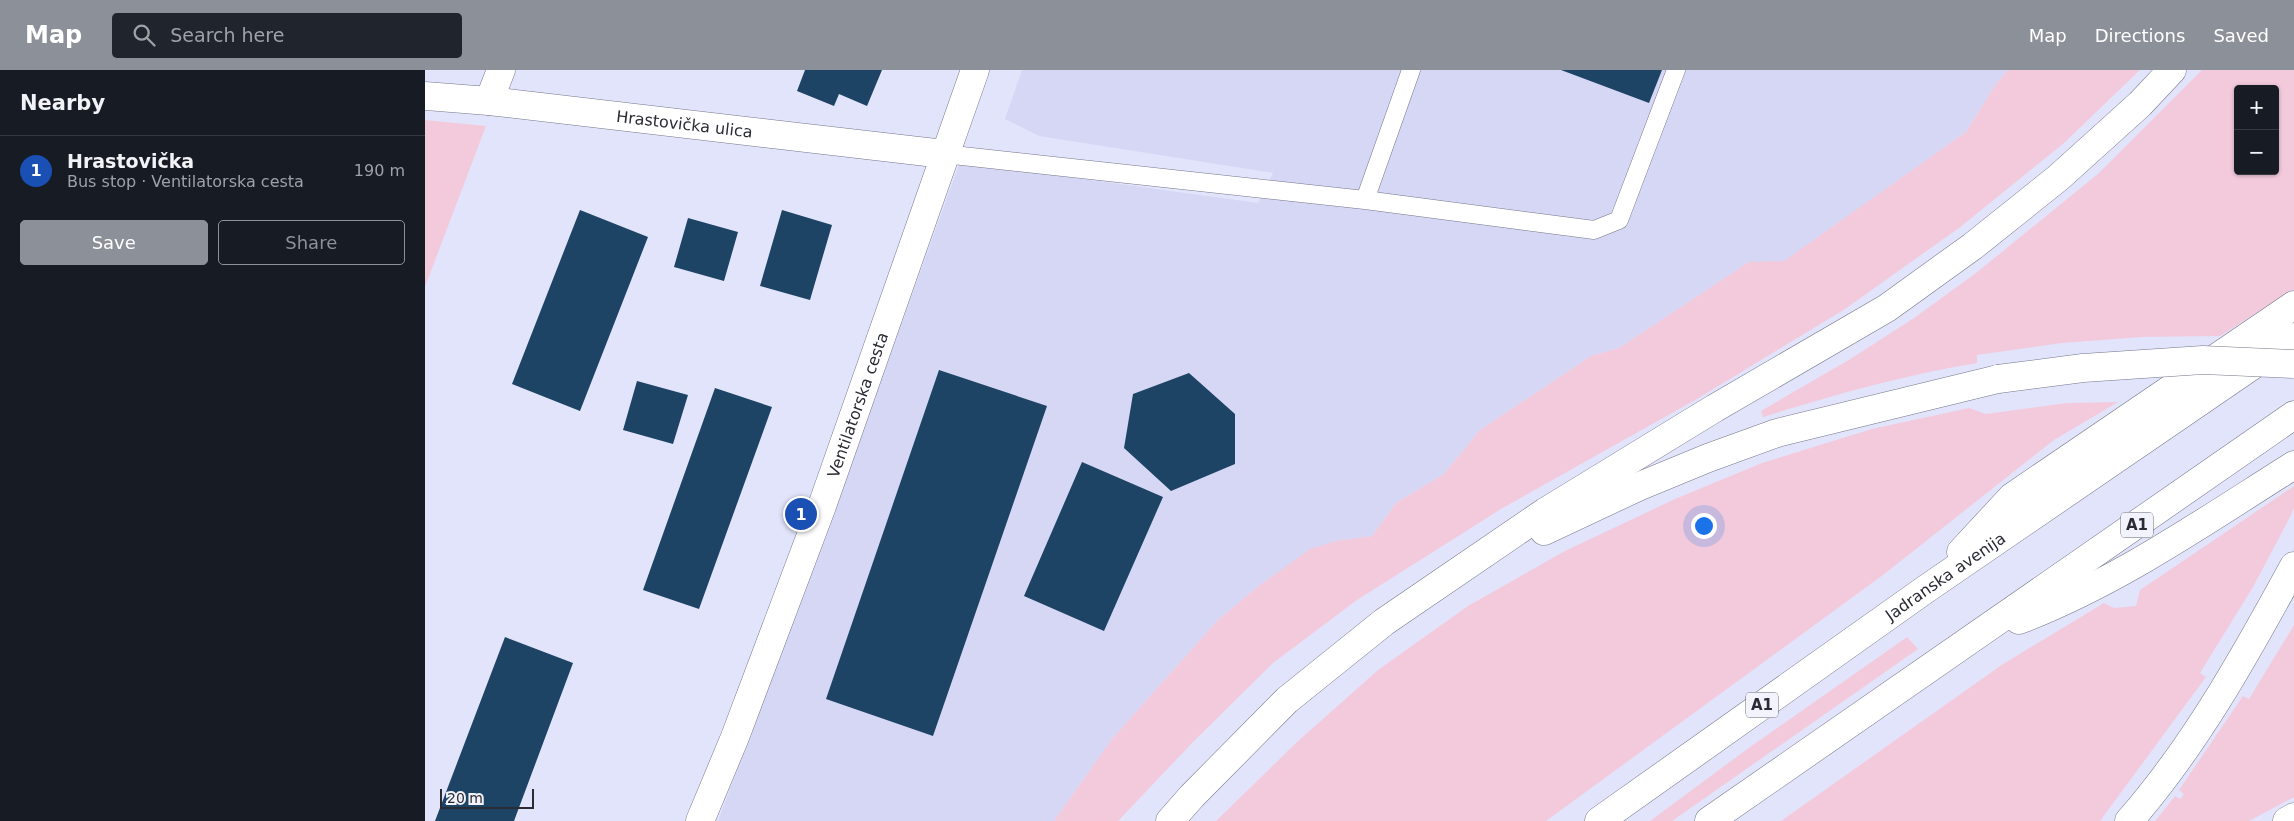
<!DOCTYPE html>
<html lang="en">
<head>
<meta charset="utf-8">
<style>
  body { margin:0; font-family:"DejaVu Sans",sans-serif; background:#20242c; color:#f1f3f6 }
  .controls { position:absolute; right:15px; top:15px; display:grid; overflow:hidden; border-radius:5px; box-shadow:0 1px 4px #0004 }
  .controls button { width:45px; height:45px; display:grid; place-items:center; padding:0; border:0; border-bottom:1px solid #363941; background:#171b24; color:#f1f3f6; font:25px sans-serif }
  .scale { position:absolute; left:15px; bottom:12px; width:94px; box-sizing:border-box; padding-left:5px; border:2px solid #2a2b33; border-top:0; font-size:14px; line-height:18px; white-space:nowrap; color:#2a2b33; -webkit-text-stroke:4px #f2f3fc; paint-order:stroke }
  .you { position:absolute; left:1278px; top:455px; width:18px; height:18px; margin:-12px; border:4px solid #fff; border-radius:50%; background:#1a73e8; box-shadow:0 0 0 8px #1a73e833 }
  .badge { display:grid; place-items:center; width:32px; height:32px; border-radius:50%; background:#8c9099; color:#fff; font-size:16px; font-weight:700 }
  .pin { position:absolute; translate:-50% -50%; border:2px solid #fff; box-shadow:0 1px 5px #0006 }
  .list { margin:0; padding:0; list-style:none }
  h2 { display:flex; justify-content:space-between; align-items:center; height:65px; margin:0; padding:0 20px; font-size:21px }
  h2 small { font-size:16px; font-weight:400; color:#9ea1a6 }
  .list li { display:grid; grid-template-columns:32px 1fr auto; gap:15px; align-items:center; box-sizing:border-box; height:70px; padding:0 20px; border-top:1px solid #363941 }
  .list b { display:block; font-size:19px; white-space:nowrap }
  .list p { margin:0; font-size:16px; white-space:nowrap; color:#9ea1a6 }
  .list em { font-size:16px; font-style:normal; color:#9ea1a6 }
  .actions { display:flex; gap:10px; padding:15px 20px }
  .actions a { flex:1; padding:11px 0; border:1px solid #8c9099; border-radius:5px; text-align:center; font-size:18px; color:#8c9099 }
  .actions .main { background:#8c9099; color:#fff }
  .icon { flex:none; width:28px; height:28px; fill:none; stroke:currentColor; stroke-width:2; stroke-linecap:round; stroke-linejoin:round }
  .map { position:relative; flex:none; width:1869px; height:751px; overflow:hidden }
  header { display:flex; align-items:center; gap:30px; box-sizing:border-box; height:70px; padding:0 25px; background:#8c9099; color:#fff }
  header strong { font-size:24px }
  nav { display:flex; gap:28px; margin-inline-start:auto; font-size:18px }
  .search { width:350px; height:45px; background:#20242c; display:flex; align-items:center; gap:12px; box-sizing:border-box; padding:0 18px; border-radius:5px; color:#9ea1a6; font-size:19px }
  main { display:flex }
  aside { flex:1; background:#171b24 }
  .map>svg:first-child { display:block }
</style>
</head>
<body>
<header>
<strong>Map</strong>
<div class="search"><svg class="icon" aria-label="search" viewBox="0 0 24 24"><circle cx="10" cy="10" r="6"/><path d="M15 15l6 6"/></svg>Search here</div>
<nav><a>Map</a><a>Directions</a><a>Saved</a></nav>
</header>
<main>
<aside>
<h2>Nearby<small></small></h2>
<ul class="list">
<li><span class="badge" style="background:#1a4fb4">1</span><div><b>Hrastovička</b><p>Bus stop · Ventilatorska cesta</p></div><em>190 m</em></li>
</ul>
<div class="actions"><a class="main">Save</a><a>Share</a></div>
</aside>
<div class="map">
<svg width="1869" height="751" viewBox="0 0 1869 751">
  <rect width="100%" height="100%" fill="#e2e4fb"/>
  <path fill="#d6d7f5" d="M597 0H1583L1571 14 1541 62 1359 192H1324L1194 278 1166 286 1055 360 1019 404 971 433 947 466 911 471 831 518 792 551 687 669 629 751H293L404 455 535 92 833 133 848 103 614 66 580 49Z"/>
  <path fill="#f3cadc" fill-rule="evenodd" d="M1583 0H1715L1639 73 1534 158 1420 239 1272 329 1076 439 932 530 848 593 768 672 693 751H629L687 669 792 551 831 518 885 479 911 471 947 466 971 433 1019 404 1055 360 1166 286 1194 278 1324 192 1359 191 1541 62 1571 14Z
    M1777 0H1869V219L1795 266 1717 267 1637 273 1552 285V293C1480 305 1408 325 1338 347L1336 341 1427 288 1489 248 1551 203 1674 103ZM1813 19H1850V101H1813Z
    M0 50 61 56 0 217Z
    M1693 332 1629 370 1458 505 1121 751H791L871 673 953 600 1043 536 1138 482 1250 429 1337 393 1447 359 1544 338 1561 344 1642 333Z
    M1869 416V438L1864 449 1828 517 1775 603 1781 607 1675 751H1356L1578 594 1679 533 1689 538 1711 536 1715 520Z
    M1869 555V727L1824 751H1730L1750 726 1755 729 1759 724 1754 720 1818 626 1824 629Z
    M1482 567 1493 579 1247 751H1225L1325 677Z"/>
  <path fill="#1d4465" d="M380 0H457L442 36 414 24 409 36 372 21Z
    M1136 0H1237L1224 33Z
    M155 140 223 167 155 341 87 314Z
    M357 140 407 155 385 230 335 216Z
    M263 148 313 162 299 211 249 197Z
    M514 300 622 336 508 666 401 629Z
    M764 303 810 344V394L746 421 699 378 708 324Z
    M212 311 263 325 248 374 198 360Z
    M290 318 347 337 274 539 218 520Z
    M657 392 738 427 679 561 599 526Z
    M80 567 148 593 89 751H10Z"/>
  <g fill="none" stroke-linecap="round" stroke-linejoin="round">
    <defs>
      <path id="lane" d="M519 84 940 130 1169 160 1194 150 1251 0
        M940 130 986 0"/>
      <g id="street">
        <path id="s1" d="M0 26 64 31 519 84"/>
        <path d="M64 31 76 0"/>
      </g>
      <g id="secondary">
        <path id="s2" d="M275 751 310 667 397 436 550 0"/>
      </g>
      <g id="highway">
        <path d="M1119 461 1215 416 1283 388 1352 363 1573 309"/>
        <path d="M1536 482 1587 427 1869 235"/>
        <path d="M1594 550C1693 512 1780 451 1869 395"/>
        <path d="M745 751 767 726 862 630 959 552 1120 442 1290 338 1462 238 1548 176 1633 108 1715 34 1747 0"/>
        <path id="s3" d="M1174 751 1501 519 1869 267"/>
        <path d="M1284 751 1869 345"/>
        <path d="M1704 751C1770 676 1821 584 1869 496"/>
        <path d="M1862 751 1869 747"/>
      </g>
    </defs>
    <use href="#lane" stroke="#74768a" stroke-width="19"/>
    <use href="#street" stroke="#74768a" stroke-width="29"/>
    <use href="#secondary" stroke="#74768a" stroke-width="29"/>
    <use href="#highway" stroke="#74768a" stroke-width="29"/>
    <use href="#lane" stroke="#fff" stroke-width="18"/>
    <use href="#street" stroke="#fff" stroke-width="28"/>
    <use href="#secondary" stroke="#fff" stroke-width="28"/>
    <use href="#highway" stroke="#fff" stroke-width="28"/>
    <defs>
      <path id="highway-bridge" d="M1573 309 1658 298 1778 290 1869 294"/>
    </defs>
    <use href="#highway-bridge" stroke="#74768a" stroke-width="29" stroke-linecap="butt"/>
    <use href="#highway-bridge" stroke="#fff" stroke-width="28"/>
  </g>
  <g text-anchor="middle" dominant-baseline="central" stroke-width="5" stroke-linejoin="round" paint-order="stroke">
    <g fill="#f2f3fc" stroke="#66676f" stroke-width="1">
      <rect x="1696" y="442.5" width="32" height="25" rx="4"/>
      <rect x="1321" y="622.5" width="32" height="25" rx="4"/>
    </g>
    <g font-size="15" font-weight="bold" fill="#2a2b33">
      <text x="1712" y="455">A1</text>
      <text x="1337" y="635">A1</text>
    </g>
    <g font-size="16" fill="#2a2b33" stroke="#f2f3fc">
      <text stroke="none"><textPath href="#s1" startOffset="261">Hrastovička ulica</textPath></text>
      <text stroke="none"><textPath href="#s2" startOffset="445">Ventilatorska cesta</textPath></text>
      <text stroke="none"><textPath href="#s3" startOffset="424">Jadranska avenija</textPath></text>
    </g>
  </g>
</svg>
<div class="controls">
<button>+</button>
<button>−</button>
</div>
<div class="scale">20 m</div>
<div class="you"></div>
<div class="pin badge" style="left:376px;top:444px;background:#1a4fb4">1</div>
</div>
</main>
</body>
</html>
